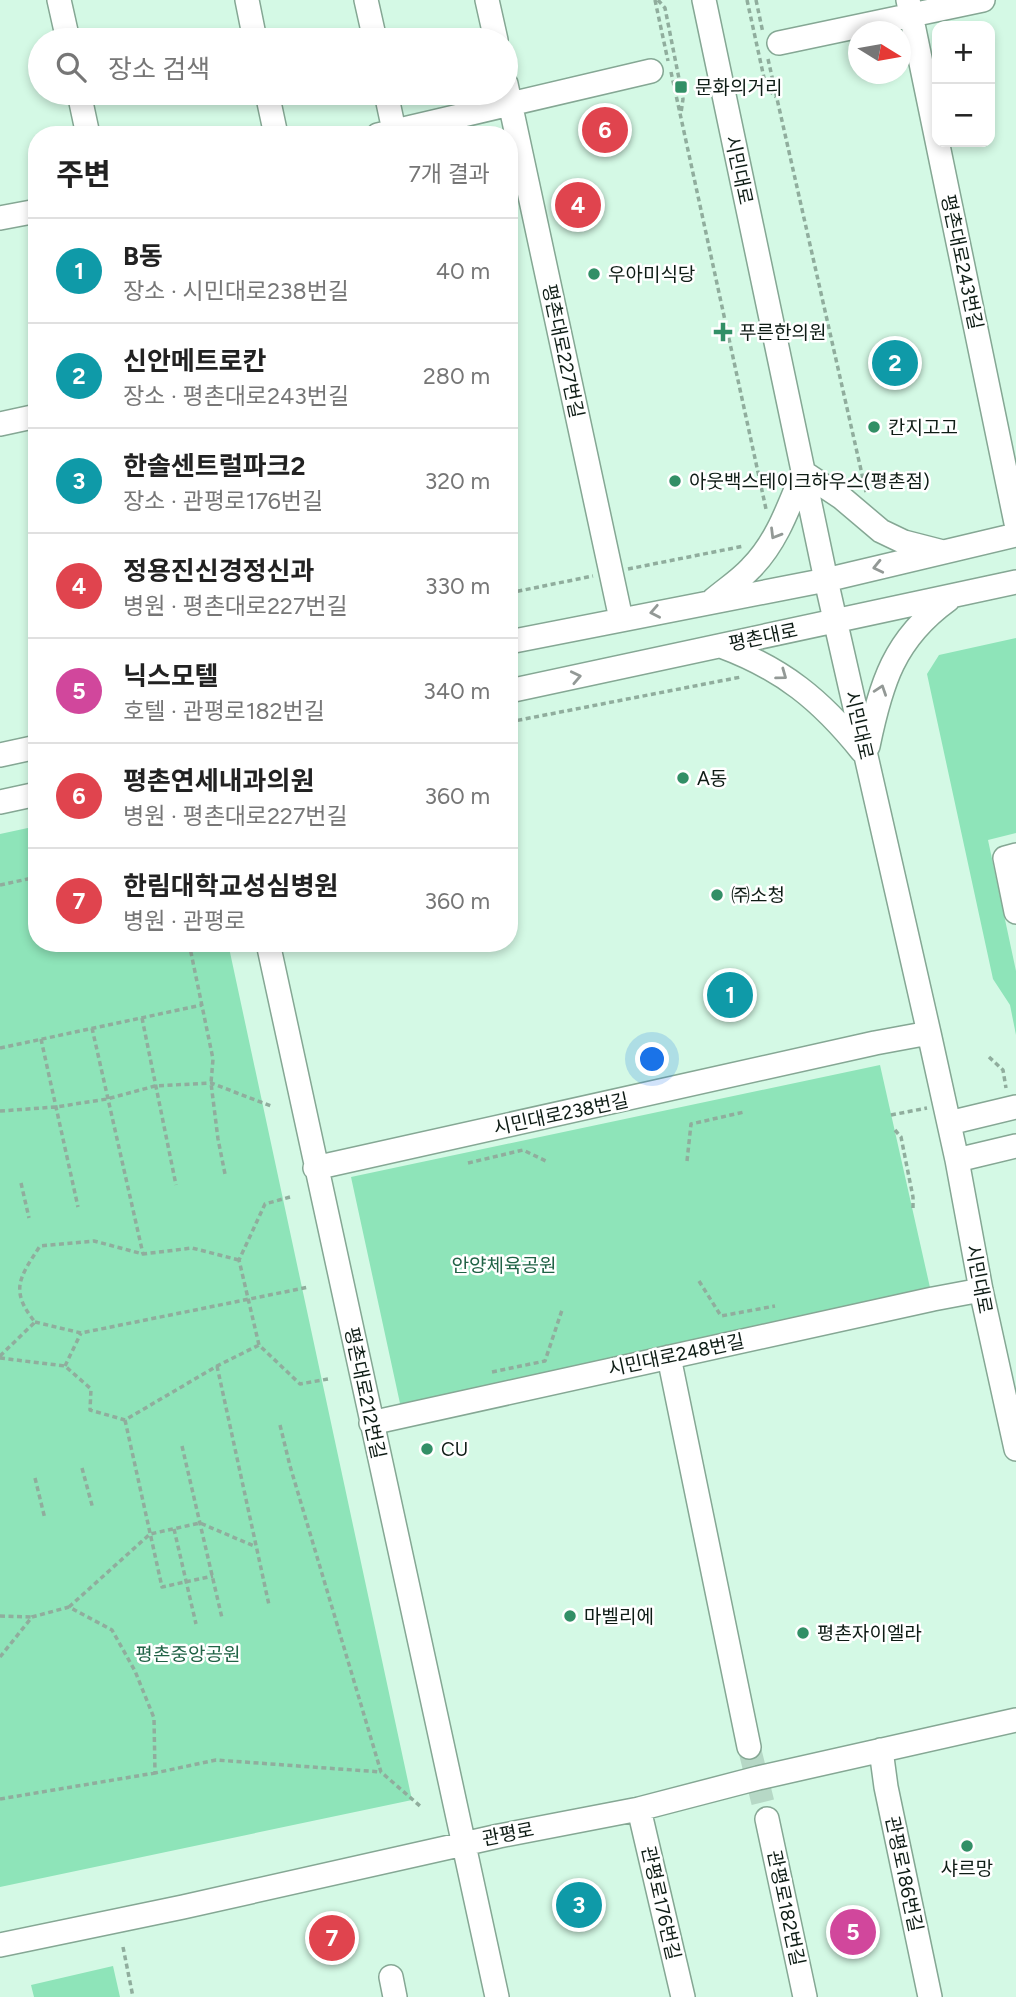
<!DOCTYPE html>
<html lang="ko">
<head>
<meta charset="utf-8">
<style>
  body { margin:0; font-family:Figtree,"Noto Sans KR",sans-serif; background:#f2f2f2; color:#222 }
  .controls { position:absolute; right:21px; top:21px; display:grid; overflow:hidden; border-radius:14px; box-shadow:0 4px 10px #0003 }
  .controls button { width:63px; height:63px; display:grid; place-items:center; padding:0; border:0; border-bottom:2px solid #e0e0e0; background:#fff; color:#222; font:35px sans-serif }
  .compass { position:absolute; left:848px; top:21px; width:63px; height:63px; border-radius:50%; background:#fff; box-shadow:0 4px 10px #0003; rotate:101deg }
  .you { position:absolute; left:653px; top:1060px; width:24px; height:24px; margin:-18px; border:5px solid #fff; border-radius:50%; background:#1a73e8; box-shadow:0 0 0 10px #1a73e833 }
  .badge { display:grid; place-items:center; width:46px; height:46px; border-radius:50%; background:#0b8043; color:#fff; font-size:23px; font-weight:700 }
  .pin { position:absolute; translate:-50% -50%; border:4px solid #fff; box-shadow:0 2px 7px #0006 }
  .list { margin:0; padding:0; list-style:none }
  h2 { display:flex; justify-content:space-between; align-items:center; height:91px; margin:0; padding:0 28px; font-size:30px }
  h2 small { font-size:23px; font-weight:400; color:#767676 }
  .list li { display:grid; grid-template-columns:46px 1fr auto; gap:21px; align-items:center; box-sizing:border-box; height:105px; padding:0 28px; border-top:2px solid #e0e0e0 }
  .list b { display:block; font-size:26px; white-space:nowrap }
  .list p { margin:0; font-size:23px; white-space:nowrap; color:#767676 }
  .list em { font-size:23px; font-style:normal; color:#767676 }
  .icon { flex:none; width:38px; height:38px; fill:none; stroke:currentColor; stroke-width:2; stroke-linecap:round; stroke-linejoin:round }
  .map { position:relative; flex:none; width:1016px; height:1997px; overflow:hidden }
  .search { position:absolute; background:#fff; box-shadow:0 4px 10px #0003; left:28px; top:28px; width:490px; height:77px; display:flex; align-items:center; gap:18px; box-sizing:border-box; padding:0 24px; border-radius:38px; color:#767676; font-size:26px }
  .panel { position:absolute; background:#fff; box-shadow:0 4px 10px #0003; left:28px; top:126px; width:490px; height:826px; border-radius:28px }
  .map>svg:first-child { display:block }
</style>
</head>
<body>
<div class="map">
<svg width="1016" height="1997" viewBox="0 0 1016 1997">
  <rect width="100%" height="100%" fill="#d4f9e5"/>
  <path fill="#8ee4b9" d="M1016 638V833L988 840 1016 971V1035L1010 1005 993 979 927 674 939 655Z
    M37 826V943H228L412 1800 0 1887V834Z
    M880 1065 931 1292 401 1408 351 1177Z
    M113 1966 120 1997H34L31 1985Z"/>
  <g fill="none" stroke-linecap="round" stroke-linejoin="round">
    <path stroke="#b6d8c6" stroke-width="23" stroke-dasharray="23 11" stroke-linecap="butt" d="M749 1747 767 1819"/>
    <defs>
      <path id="minor" d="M59 0 68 40
        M247 0 255 40
        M366 0 375 40
        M487 0 496 40
        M704 0 826 580 929 1033 957 1160 981 1290 1016 1449
        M908 0 1016 523
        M779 43 983 0
        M506 84 621 619
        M79 93 88 135
        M267 93 276 135
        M386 93 395 135
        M378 135 651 71
        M0 218 37 211
        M0 424 37 416
        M713 600C726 589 740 580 751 568 777 542 789 506 803 472L842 498 881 531 904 542 939 551
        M509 642 826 580 1016 535
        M721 646C783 669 821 700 862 751
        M509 691 1016 582
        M868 746C881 683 894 639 948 600
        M0 755 37 747
        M0 802 37 794
        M1016 855 1005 858 1016 912
        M268 943 497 1997
        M949 1123 1016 1107
        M957 1160 1016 1146
        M315 1168 875 1043 929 1033
        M669 1357 749 1747
        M371 1423 933 1299 981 1290
        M881 1750 886 1787 930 1997
        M639 1809 683 1997
        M767 1819 805 1997
        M0 1945 183 1907 499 1836 639 1809 758 1778 1016 1720
        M391 1977 395 1997"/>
    </defs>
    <use href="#minor" stroke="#85a794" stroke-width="26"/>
    <path stroke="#90ad9d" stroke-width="3.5" stroke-dasharray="5 3.5" stroke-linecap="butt" d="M655 0 668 61
      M658 0 665 8 683 99 681 113
      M747 0 766 87 776 97
      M756 0 763 33
      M768 59 866 492
      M671 72 766 509
      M628 569 744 546
      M509 593 593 576
      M509 722 741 677
      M0 885 37 877
      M189 943 213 1059 211 1083 218 1139 225 1174
      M142 1018 176 1185
      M92 1028 143 1254
      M41 1039 78 1207
      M0 1048 202 1005
      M989 1057 1003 1070 1006 1088
      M0 1111 56 1107 107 1099 155 1086 211 1083 271 1106
      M891 1115 927 1108
      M895 1130 901 1137 913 1197V1211
      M687 1161 691 1124 744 1112
      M468 1163 523 1150 548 1162
      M21 1183 29 1218
      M290 1197 265 1204 239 1260 259 1345 300 1384 328 1379
      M699 1281 721 1316 775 1306
      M35 1322 81 1333 309 1287
      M0 1356 35 1322C9 1290 20 1277 40 1246L94 1241 143 1254 192 1248 239 1260
      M0 1358 65 1366 91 1389 90 1410 125 1420 217 1366 259 1345
      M65 1366 81 1333
      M217 1366 269 1605
      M492 1372 545 1361 562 1310
      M125 1420 162 1587 213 1576
      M280 1425 290 1466 381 1772 420 1806
      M182 1446 222 1618
      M82 1468 93 1509
      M35 1478 45 1519
      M174 1529 196 1624
      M69 1607 150 1534 200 1523 254 1546
      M0 1616 32 1617
      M0 1657 32 1617 69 1607 112 1630 135 1671 154 1718 155 1773 216 1760 381 1772
      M0 1799 155 1773
      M123 1947 133 1997"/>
    <use href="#minor" stroke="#fff" stroke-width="23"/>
  </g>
  <defs><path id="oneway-chevron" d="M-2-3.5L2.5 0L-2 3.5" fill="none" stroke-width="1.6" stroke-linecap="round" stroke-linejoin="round" transform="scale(1.75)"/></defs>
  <g stroke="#939996">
    <use href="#oneway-chevron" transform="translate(775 534) rotate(121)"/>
    <use href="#oneway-chevron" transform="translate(878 567) rotate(167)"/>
    <use href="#oneway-chevron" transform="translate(655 612) rotate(169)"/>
    <use href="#oneway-chevron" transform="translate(782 675) rotate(36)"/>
    <use href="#oneway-chevron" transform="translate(576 677) rotate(-12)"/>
    <use href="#oneway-chevron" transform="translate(881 690) rotate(-71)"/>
  </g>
  <g fill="#328f66" stroke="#fff" stroke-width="2.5">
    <rect x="674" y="80" width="14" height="14" rx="3.5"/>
    <circle cx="594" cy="274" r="7"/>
    <path d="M719.5 321.5h7v7h7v7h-7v7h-7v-7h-7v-7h7z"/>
    <circle cx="874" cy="427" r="7"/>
    <circle cx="675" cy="481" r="7"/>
    <circle cx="683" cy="778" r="7"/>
    <circle cx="717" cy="895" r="7"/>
    <circle cx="427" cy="1449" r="7"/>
    <circle cx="570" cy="1616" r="7"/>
    <circle cx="803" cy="1633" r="7"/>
    <circle cx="967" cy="1846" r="7"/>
  </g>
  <g text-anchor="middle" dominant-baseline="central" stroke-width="5" stroke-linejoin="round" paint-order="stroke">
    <g font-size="19" fill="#0e1c15" stroke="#fff" text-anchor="start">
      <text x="695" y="87">문화의거리</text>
      <text x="608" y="274">우아미식당</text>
      <text x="739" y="332">푸른한의원</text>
      <text x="888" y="427">칸지고고</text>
      <text x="689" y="481">아웃백스테이크하우스(평촌점)</text>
      <text x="697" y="778">A동</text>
      <text x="731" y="895">㈜소청</text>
      <text x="441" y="1449">CU</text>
      <text x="584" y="1616">마벨리에</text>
      <text x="817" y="1633">평촌자이엘라</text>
      <text x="967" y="1868" text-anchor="middle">샤르망</text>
    </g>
    <g font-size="19" fill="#0e1c15" stroke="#fff">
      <text transform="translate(739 170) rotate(78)">시민대로</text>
      <text transform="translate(962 262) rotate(78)">평촌대로243번길</text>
      <text transform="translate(563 351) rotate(78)">평촌대로227번길</text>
      <text transform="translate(763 637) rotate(-12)">평촌대로</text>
      <text transform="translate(859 725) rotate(77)">시민대로</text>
      <text transform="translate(561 1114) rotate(-12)">시민대로238번길</text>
      <text transform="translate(979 1279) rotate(79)">시민대로</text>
      <text transform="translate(676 1355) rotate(-12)">시민대로248번길</text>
      <text transform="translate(365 1393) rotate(78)">평촌대로212번길</text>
      <text transform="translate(508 1834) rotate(-11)">관평로</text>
      <text transform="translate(904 1874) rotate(78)">관평로186번길</text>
      <text transform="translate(661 1903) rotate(77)">관평로176번길</text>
      <text transform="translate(786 1908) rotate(78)">관평로182번길</text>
    </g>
    <g font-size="19" fill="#206346" stroke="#fff">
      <text x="504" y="1265">안양체육공원</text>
      <text x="188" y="1654">평촌중앙공원</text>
    </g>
  </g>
</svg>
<div class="controls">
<button>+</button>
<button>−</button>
</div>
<svg class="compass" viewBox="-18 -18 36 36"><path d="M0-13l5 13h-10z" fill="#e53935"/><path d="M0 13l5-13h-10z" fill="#767676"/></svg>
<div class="you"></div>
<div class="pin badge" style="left:730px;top:995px;background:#0f9aa8">1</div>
<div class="pin badge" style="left:895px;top:363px;background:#0f9aa8">2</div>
<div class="pin badge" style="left:579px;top:1905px;background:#0f9aa8">3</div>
<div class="pin badge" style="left:578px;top:205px;background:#e0444e">4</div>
<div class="pin badge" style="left:853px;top:1932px;background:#d1479c">5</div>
<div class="pin badge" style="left:605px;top:130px;background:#e0444e">6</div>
<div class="pin badge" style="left:332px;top:1938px;background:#e0444e">7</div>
<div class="search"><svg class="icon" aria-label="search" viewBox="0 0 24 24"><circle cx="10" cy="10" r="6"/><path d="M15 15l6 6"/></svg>장소 검색</div>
<section class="panel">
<h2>주변<small>7개 결과</small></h2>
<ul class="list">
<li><span class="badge" style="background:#0f9aa8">1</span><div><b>B동</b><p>장소 · 시민대로238번길</p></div><em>40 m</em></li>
<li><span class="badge" style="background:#0f9aa8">2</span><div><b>신안메트로칸</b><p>장소 · 평촌대로243번길</p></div><em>280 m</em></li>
<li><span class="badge" style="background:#0f9aa8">3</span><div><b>한솔센트럴파크2</b><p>장소 · 관평로176번길</p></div><em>320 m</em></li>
<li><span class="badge" style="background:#e0444e">4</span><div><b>정용진신경정신과</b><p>병원 · 평촌대로227번길</p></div><em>330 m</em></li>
<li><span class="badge" style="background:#d1479c">5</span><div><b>닉스모텔</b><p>호텔 · 관평로182번길</p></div><em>340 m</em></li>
<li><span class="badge" style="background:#e0444e">6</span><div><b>평촌연세내과의원</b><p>병원 · 평촌대로227번길</p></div><em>360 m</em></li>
<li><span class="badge" style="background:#e0444e">7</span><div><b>한림대학교성심병원</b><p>병원 · 관평로</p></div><em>360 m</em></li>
</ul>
</section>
</div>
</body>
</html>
